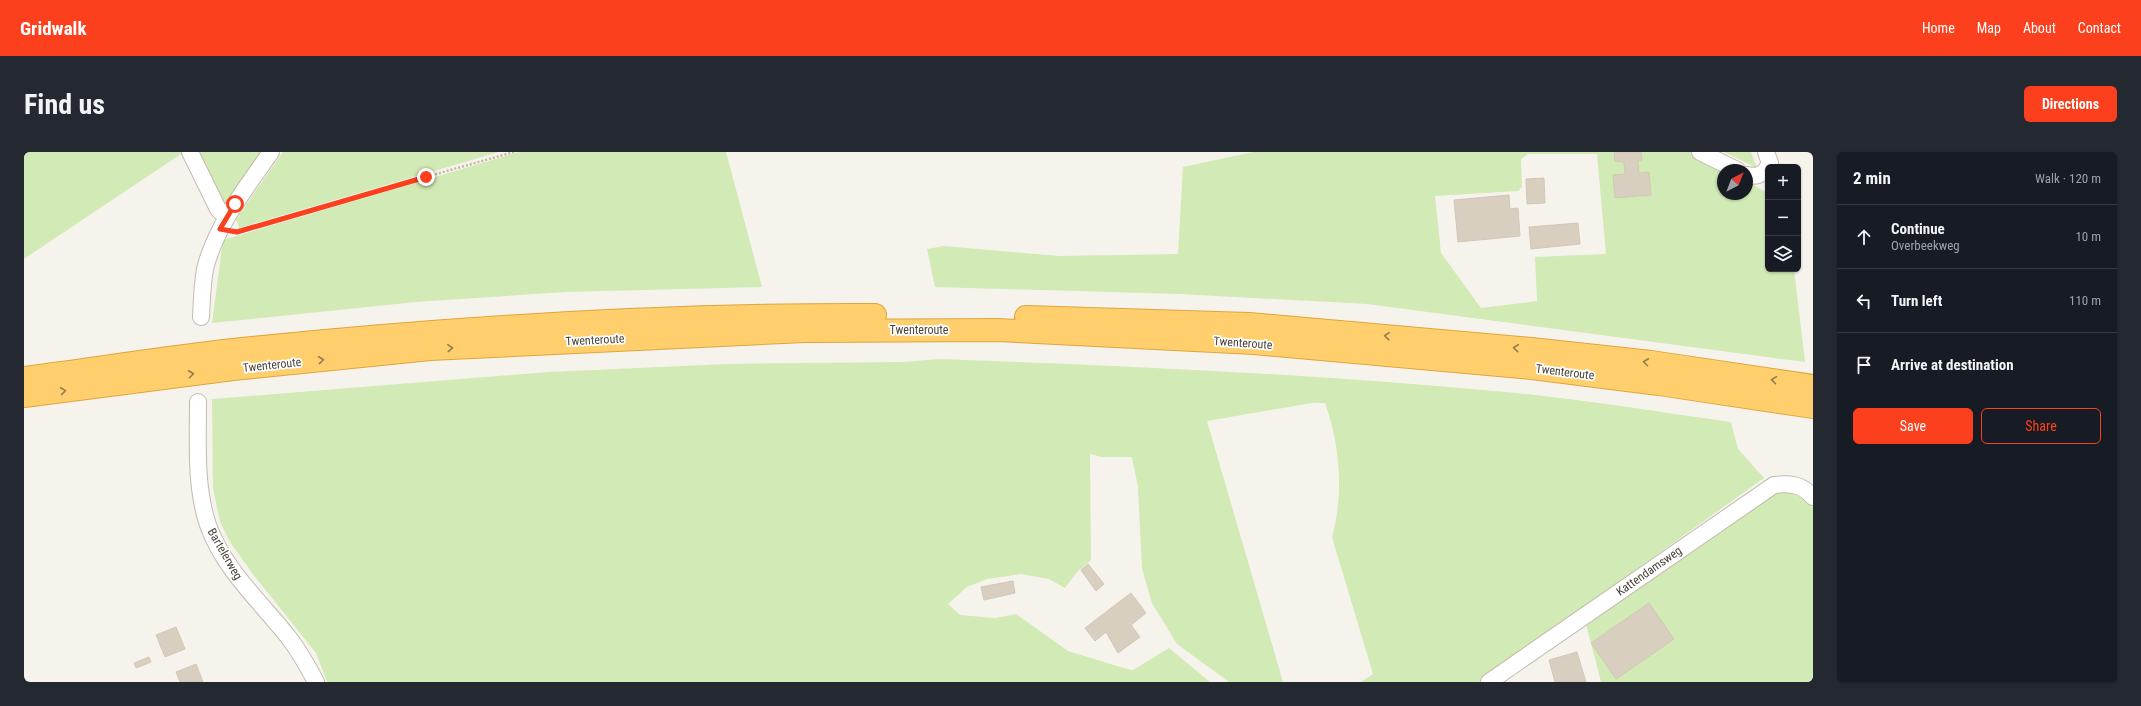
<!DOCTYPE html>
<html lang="en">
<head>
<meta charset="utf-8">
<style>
  body { margin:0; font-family:"Roboto Condensed",sans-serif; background:#242831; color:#f1f3f6 }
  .controls { position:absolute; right:12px; top:12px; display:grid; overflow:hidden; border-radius:6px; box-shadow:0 1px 3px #0004 }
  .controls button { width:36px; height:36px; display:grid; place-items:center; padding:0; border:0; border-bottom:1px solid #363941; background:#171b24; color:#f1f3f6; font:20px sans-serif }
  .compass { position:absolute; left:1693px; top:12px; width:36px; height:36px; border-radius:50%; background:#171b24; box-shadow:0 1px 3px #0004; rotate:42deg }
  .stop { position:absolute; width:12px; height:12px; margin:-9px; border:3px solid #fc3f1d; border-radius:50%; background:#fff }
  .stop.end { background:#fc3f1d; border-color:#fff; box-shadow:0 1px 4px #0008 }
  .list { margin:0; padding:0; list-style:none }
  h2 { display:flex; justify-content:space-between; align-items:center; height:52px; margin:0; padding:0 16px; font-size:17px }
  h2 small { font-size:13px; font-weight:400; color:#9ea1a6 }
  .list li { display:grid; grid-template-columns:26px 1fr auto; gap:12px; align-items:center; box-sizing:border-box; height:64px; padding:0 16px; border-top:1px solid #363941 }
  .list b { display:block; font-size:15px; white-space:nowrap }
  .list p { margin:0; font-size:13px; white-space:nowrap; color:#9ea1a6 }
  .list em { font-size:13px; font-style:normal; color:#9ea1a6 }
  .actions { display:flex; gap:8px; padding:12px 16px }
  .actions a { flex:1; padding:9px 0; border:1px solid #fc3f1d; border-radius:6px; text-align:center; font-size:14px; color:#fc3f1d }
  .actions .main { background:#fc3f1d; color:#fff }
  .icon { flex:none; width:22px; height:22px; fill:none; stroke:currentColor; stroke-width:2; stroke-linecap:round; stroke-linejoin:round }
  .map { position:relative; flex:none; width:1789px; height:530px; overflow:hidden; border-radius:6px }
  header { display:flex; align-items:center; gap:24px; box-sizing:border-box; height:56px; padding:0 20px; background:#fc3f1d; color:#fff }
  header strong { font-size:19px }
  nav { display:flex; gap:22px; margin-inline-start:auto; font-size:14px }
  .intro { display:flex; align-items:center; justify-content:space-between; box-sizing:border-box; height:96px; padding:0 24px }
  h1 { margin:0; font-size:28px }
  .button { padding:10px 18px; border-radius:6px; background:#fc3f1d; color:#fff; font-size:14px; font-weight:700 }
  main { display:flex; gap:24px; padding:0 24px }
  aside { flex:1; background:#171b24; border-radius:6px; box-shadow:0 1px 3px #0004 }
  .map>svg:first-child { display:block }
</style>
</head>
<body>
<header>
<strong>Gridwalk</strong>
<nav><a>Home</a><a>Map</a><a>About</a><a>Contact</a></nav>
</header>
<div class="intro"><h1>Find us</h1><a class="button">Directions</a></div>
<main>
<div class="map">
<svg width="1789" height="530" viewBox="0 0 1789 530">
  <rect width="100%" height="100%" fill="#f6f3ec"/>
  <path fill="#d2eab5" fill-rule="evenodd" d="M0 0H160L0 107Z
    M173 0H241L201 58Z
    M259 0H475L215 76 212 67Z
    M495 0H702L738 135 542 140 392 150 188 171 199 88Z
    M1229 0H1667L1702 18H1699V42H1723V29L1742 40 1744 117H1770L1781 210 1343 152 1155 142 911 135 903 97 920 94 1035 104 1154 102 1159 15ZM1504 2H1573L1582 102 1511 105 1513 149 1457 156 1417 101 1411 44 1494 39 1498 35 1497 7Z
    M1700 0H1727L1733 16Z
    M916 207C1105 214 1293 222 1481 240 1557 247 1632 260 1707 270L1714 297 1740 326 1455 530H1337L1349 522 1308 385C1320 343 1316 292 1301 251H1288L1183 269 1259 530H1205L1153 492 1128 451 1118 417 1114 335 1108 305H1078L1066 302 1067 408 1053 420 1041 436 1025 427 997 422 963 427 943 435 924 452 936 463 971 466 992 462 1044 499 1103 517 1109 518 1145 496 1186 530H303L292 501 228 421 206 390 196 370 189 336 188 247 525 220 703 212 879 210Z
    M1764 339 1788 352 1789 357V530H1577L1562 472 1746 340Z"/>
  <path fill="#d8cfc1" stroke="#d3c7b4" d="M1593 0H1617L1618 8 1614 9 1615 21 1625 20 1627 43 1591 46 1589 23 1601 22 1600 10 1591 9 1590 1Z
    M1520 26 1521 51 1503 52 1502 27Z
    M1485 43 1486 57 1494 56 1496 84 1434 90 1430 48Z
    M1554 71 1556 92 1507 97 1505 75Z
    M1064 412 1080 432 1072 439 1057 418Z
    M989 429 991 441 960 448 957 435Z
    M1107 441 1122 461 1107 473 1116 485 1094 501 1082 480 1071 489 1061 476Z
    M1625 451 1650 487 1592 527 1567 491Z
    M152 475 161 497 141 505 132 483Z
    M1553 500 1562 530H1531L1525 508Z
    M125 505 127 510 112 516 110 511Z
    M172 512 179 530H156L152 520Z"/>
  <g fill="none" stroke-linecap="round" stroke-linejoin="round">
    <defs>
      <path id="minor" d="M166 0 194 57 202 65
        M1676 0 1713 18
        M1723 23C1735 26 1741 21 1746 11L1742 0
        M177 165C178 148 178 129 182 113 195 69 222 36 247 0
        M174 250C174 291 171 334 184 373 200 418 237 450 265 486 276 500 284 515 292 530
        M1465 530 1750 333C1765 331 1778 332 1789 345"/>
      <path id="highway" d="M1002 165 1225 172 1507 197 1627 210 1789 234
        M0 226C69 217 139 206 209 198 422 176 637 162 851 163
        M0 244 209 217 406 197 780 179 973 178 1230 191 1508 216 1635 232 1789 255"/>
    </defs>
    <use href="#minor" stroke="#c2bbae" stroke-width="18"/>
    <use href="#highway" stroke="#e0a43c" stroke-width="24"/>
    <path stroke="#c4b79f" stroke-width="2.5" stroke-dasharray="2 2" stroke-linecap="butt" d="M211 79 490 0"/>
    <use href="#minor" stroke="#fff" stroke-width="16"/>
    <use href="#highway" stroke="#ffcf6e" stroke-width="22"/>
  </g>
  <defs><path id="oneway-chevron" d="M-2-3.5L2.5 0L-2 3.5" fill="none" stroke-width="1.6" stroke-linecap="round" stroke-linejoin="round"/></defs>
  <g stroke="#937c4e">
    <use href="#oneway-chevron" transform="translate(1363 184) rotate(-175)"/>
    <use href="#oneway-chevron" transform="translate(426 196) rotate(-3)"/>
    <use href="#oneway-chevron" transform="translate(1492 196) rotate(-175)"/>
    <use href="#oneway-chevron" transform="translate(297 208) rotate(-6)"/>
    <use href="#oneway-chevron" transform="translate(1622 210) rotate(-173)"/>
    <use href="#oneway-chevron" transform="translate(167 222) rotate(-7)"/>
    <use href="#oneway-chevron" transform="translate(1750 228) rotate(-172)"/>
    <use href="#oneway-chevron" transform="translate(39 239) rotate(-8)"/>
  </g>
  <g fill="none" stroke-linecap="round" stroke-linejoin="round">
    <path stroke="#fc3f1d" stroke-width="5" d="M211 52 196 77 213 80 402 25"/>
  </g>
  <g text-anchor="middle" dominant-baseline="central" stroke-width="3.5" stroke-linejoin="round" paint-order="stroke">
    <g font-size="12" fill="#4b4439" stroke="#fff">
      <text x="895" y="178">Twenteroute</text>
      <text transform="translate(571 188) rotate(-3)">Twenteroute</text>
      <text transform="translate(1219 191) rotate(4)">Twenteroute</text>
      <text transform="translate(248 213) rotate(-6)">Twenteroute</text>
      <text transform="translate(1541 220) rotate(7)">Twenteroute</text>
      <text transform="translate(201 402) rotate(60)">Bartelerweg</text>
      <text transform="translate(1625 419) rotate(-35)">Kattendamsweg</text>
    </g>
  </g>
</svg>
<div class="controls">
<button>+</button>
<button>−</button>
<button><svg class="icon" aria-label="layers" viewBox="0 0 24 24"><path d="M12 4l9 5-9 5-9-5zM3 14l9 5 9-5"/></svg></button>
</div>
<svg class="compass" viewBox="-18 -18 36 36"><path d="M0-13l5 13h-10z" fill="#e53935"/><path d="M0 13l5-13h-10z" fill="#9ea1a6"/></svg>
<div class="stop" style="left:211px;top:52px"></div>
<div class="stop end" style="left:402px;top:25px"></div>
</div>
<aside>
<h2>2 min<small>Walk · 120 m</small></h2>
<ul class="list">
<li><svg class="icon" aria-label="ahead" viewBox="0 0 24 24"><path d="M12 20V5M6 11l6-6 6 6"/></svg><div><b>Continue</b><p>Overbeekweg</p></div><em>10 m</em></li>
<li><svg class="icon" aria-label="left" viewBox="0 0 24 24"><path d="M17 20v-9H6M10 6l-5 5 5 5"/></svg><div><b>Turn left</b></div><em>110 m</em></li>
<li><svg class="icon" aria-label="arrive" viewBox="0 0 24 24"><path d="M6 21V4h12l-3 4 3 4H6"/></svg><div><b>Arrive at destination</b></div></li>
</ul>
<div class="actions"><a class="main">Save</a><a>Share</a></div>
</aside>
</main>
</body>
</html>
